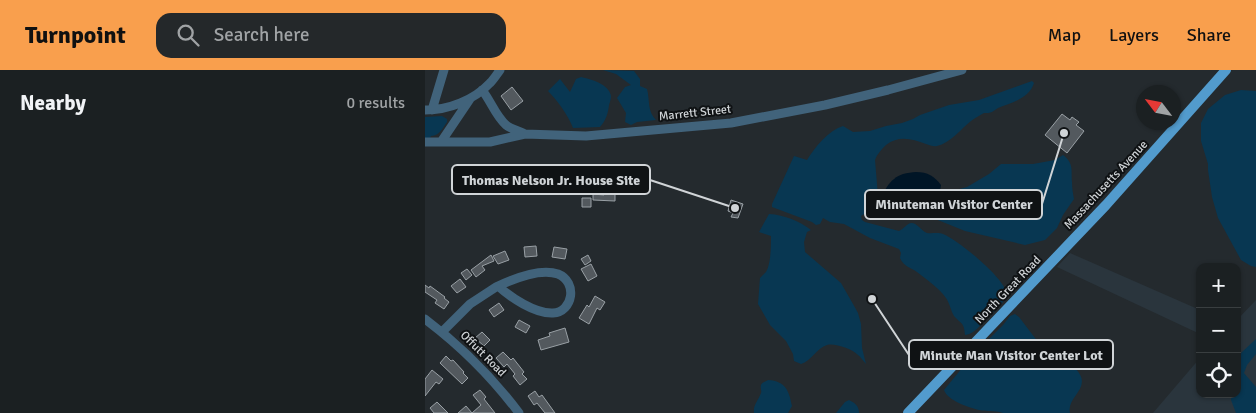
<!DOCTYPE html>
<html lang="en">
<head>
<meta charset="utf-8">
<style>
  body { margin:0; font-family:Signika,sans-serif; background:#24282a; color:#f1f3f6 }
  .controls { position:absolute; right:15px; bottom:15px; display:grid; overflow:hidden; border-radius:10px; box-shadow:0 1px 4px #0004 }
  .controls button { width:45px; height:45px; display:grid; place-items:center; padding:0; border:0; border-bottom:1px solid #393e40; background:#1b2022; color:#f1f3f6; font:25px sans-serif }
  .compass { position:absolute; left:711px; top:15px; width:45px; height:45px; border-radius:50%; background:#1b2022; box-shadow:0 1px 4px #0004; rotate:302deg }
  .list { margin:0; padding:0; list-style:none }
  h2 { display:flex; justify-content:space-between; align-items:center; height:65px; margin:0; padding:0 20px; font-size:21px }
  h2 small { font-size:16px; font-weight:400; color:#a0a3a5 }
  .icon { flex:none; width:28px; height:28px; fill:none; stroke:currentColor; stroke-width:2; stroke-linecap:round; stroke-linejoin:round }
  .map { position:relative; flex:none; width:831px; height:343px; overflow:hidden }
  header { display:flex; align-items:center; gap:30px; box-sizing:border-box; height:70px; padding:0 25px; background:#f99f4d; color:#111 }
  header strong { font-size:24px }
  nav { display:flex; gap:28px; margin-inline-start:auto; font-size:18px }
  .search { width:350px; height:45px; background:#24282a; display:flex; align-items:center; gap:12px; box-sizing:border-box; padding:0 18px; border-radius:15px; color:#a0a3a5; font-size:19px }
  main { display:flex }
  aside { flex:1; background:#1b2022 }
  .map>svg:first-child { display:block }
</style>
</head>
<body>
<header>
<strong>Turnpoint</strong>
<div class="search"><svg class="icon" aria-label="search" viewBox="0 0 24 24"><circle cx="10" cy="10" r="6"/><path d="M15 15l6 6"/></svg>Search here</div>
<nav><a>Map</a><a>Layers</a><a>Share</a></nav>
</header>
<main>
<aside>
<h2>Nearby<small>0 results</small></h2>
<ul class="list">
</ul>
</aside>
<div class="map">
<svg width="831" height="343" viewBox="0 0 831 343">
  <rect width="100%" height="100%" fill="#242a2e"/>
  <path fill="#2a353d" d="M645 183 775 240V264L632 197Z
    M831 230V343H728L775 288V324H812V250Z"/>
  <path fill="#083752" d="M178 0 209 1 215 9V16L222 19C225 30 222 41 231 50L212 52 206 55 200 52 201 43 192 28 200 17 206 15 191 4Z
    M156 7C166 9 184 14 186 26 186 29 185 32 184 35 183 44 181 50 175 57L148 58C143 45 132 30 123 21L135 9 145 22 151 9Z
    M607 11 609 13C604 29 587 32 573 38 571 39 569 41 567 42 565 43 562 43 559 43 555 45 550 48 546 51 536 59 525 73 512 76 508 77 505 75 501 74 487 69 474 65 461 75 456 80 452 84 450 90L453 126C449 139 447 139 436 146L437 150 440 152 474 161C479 159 481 154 486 153 493 153 496 161 502 163 507 164 513 162 518 164 533 170 574 204 580 219 580 220 580 226 580 227 578 235 569 241 563 247 556 254 550 264 540 265 539 252 537 255 529 246 526 241 525 234 521 228 514 218 502 210 492 202 485 197 479 197 475 188L476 183 474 179 445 168 419 154 405 152 398 148 395 154 391 155 387 152 347 137V134L369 86 382 90C390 77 403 61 418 56L428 62 445 61 461 56 477 53 488 49 495 45 524 35 554 30Z
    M816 20 831 21V197L826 196 816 190 793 148 787 127 783 100V94L776 71V53L783 39 800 25Z
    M17 46 22 49V52C17 59 15 65 6 66L5 68H0V47Z
    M638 85C649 93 646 100 647 112 647 118 648 124 649 129L638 145 632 158 620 170 600 175 540 161 503 146 493 147 488 143C500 136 508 132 516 120L527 121 542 117 564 104 576 94H608L630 90Z
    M344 144C360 145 374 151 386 160L382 162 379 172 380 182 416 213 428 234 433 243 436 254 437 278 441 294C438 291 436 287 433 285 427 279 410 273 402 275 392 278 386 291 376 294L369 291 368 284 361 271 345 255 333 234 335 208C337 206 339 204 341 202 346 194 346 175 346 166L334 162Z
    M590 244 594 247 626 289C633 293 641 293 648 297 651 299 652 300 654 303 665 319 641 328 645 343H578C569 340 562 342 554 340 543 337 523 331 519 320L547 286 578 255 585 246Z
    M831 269V284L822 295 819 303 831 317V343H811L806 330V324H812V290L817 282Z
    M343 310C361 311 364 321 367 336L363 343H329C328 335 333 331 336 323 337 321 335 318 336 315 337 312 340 312 343 310Z
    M424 330C430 333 434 336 434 343H411L420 332Z"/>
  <path fill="#001526" d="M491 102C503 102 509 106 516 115 515 133 484 148 468 146 462 145 458 141 455 137 456 123 465 108 478 104 482 103 487 102 491 102Z"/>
  <path fill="#53595e" stroke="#99a0a5" d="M87 17 98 31 86 40 76 26Z
    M637 44 645 50 647 47 654 52 651 55 659 61 642 83 620 65Z
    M179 122 190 123V131L168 130V124L179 125Z
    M157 128H166V137H157Z
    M306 130 318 134 313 148 306 147 308 143 303 141Z
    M111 176 112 186 100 187 99 177Z
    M129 177 142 179 140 189 127 187Z
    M80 181 84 190 73 194 68 186Z
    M66 185 69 191 57 196 60 200 51 207 46 200Z
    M163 185 166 191 160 195 156 189Z
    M166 194 172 206 163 211 156 199Z
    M42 199 47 205 41 210 36 203Z
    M35 209 41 217 32 223 26 216Z
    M0 215 4 218 5 216 20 227 19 228 24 232 19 239 10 233 12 230 0 222Z
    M170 226 180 232 175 240 172 238 164 254 154 248 162 235 164 237Z
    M74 233 79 240 69 247 64 240Z
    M94 250 105 256 101 263 90 257Z
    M140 258 144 272 116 280 113 270 125 266 124 263Z
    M57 262 65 270 59 276 50 268Z
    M78 282 86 290 88 288 99 302 97 304 102 309 95 315 88 306 90 304 82 294 79 297 71 288Z
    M21 286 26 291 28 290 39 302 38 303 43 308 37 314 15 293Z
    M7 300 18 309 14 314 11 312 0 326V309Z
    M55 320 61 327 59 329 70 343H47L56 335 48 325Z
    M110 321 114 327 117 325 130 343H120L112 333 109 335 103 326Z
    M12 332 23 343H9L5 338Z
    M41 336 47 343H33Z"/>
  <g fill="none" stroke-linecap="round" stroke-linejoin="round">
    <path stroke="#41637b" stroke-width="9" d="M57 20C66 31 70 45 81 55 86 59 94 61 100 64
      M0 40C24 40 49 30 65 13 69 9 72 4 75 0
      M7 40 19 0
      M0 72H65L100 64 161 66 306 53 400 35 463 20 537 0
      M16 72 45 29
      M0 249C36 276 67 307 94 343
      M17 262 45 234 71 217 73 216C88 209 116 198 133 204 153 212 148 242 128 243 110 244 85 227 73 216"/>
    <path stroke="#529bcd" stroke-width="10" d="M483 343 681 135 801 0"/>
  </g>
  <g text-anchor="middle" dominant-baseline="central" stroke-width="4" stroke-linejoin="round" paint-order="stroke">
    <g font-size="12" fill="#d0d4d7" stroke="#0f1214">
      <text transform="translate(270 43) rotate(-6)">Marrett Street</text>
      <text transform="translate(681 115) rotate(-47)">Massachusetts Avenue</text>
      <text transform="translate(583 220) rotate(-46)">North Great Road</text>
      <text transform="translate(58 284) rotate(45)">Offutt Road</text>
    </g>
  </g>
  <path fill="none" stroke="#d0d4d7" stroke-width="2" d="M310 138L225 110M639 63L617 134M447 229L484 285"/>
  <g fill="#d0d4d7" stroke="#0f1214" stroke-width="2">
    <circle cx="310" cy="138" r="5"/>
    <circle cx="639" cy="63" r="5"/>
    <circle cx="447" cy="229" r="5"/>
  </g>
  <g fill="#0f1214" stroke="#d0d4d7" stroke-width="2">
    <rect x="27" y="95" width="198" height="29" rx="5"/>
    <rect x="440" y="120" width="177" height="29" rx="5"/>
    <rect x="484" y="270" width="204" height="29" rx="5"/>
  </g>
  <g font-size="14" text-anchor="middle" font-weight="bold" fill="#d0d4d7">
    <text x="126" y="115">Thomas Nelson Jr. House Site</text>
    <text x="529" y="139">Minuteman Visitor Center</text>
    <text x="586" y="290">Minute Man Visitor Center Lot</text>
  </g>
</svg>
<div class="controls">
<button>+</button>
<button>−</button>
<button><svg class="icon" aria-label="locate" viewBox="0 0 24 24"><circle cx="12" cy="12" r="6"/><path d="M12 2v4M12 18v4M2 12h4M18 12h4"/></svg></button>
</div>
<svg class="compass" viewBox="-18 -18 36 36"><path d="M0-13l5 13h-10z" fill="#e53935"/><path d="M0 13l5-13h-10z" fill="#a0a3a5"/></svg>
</div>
</main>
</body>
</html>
